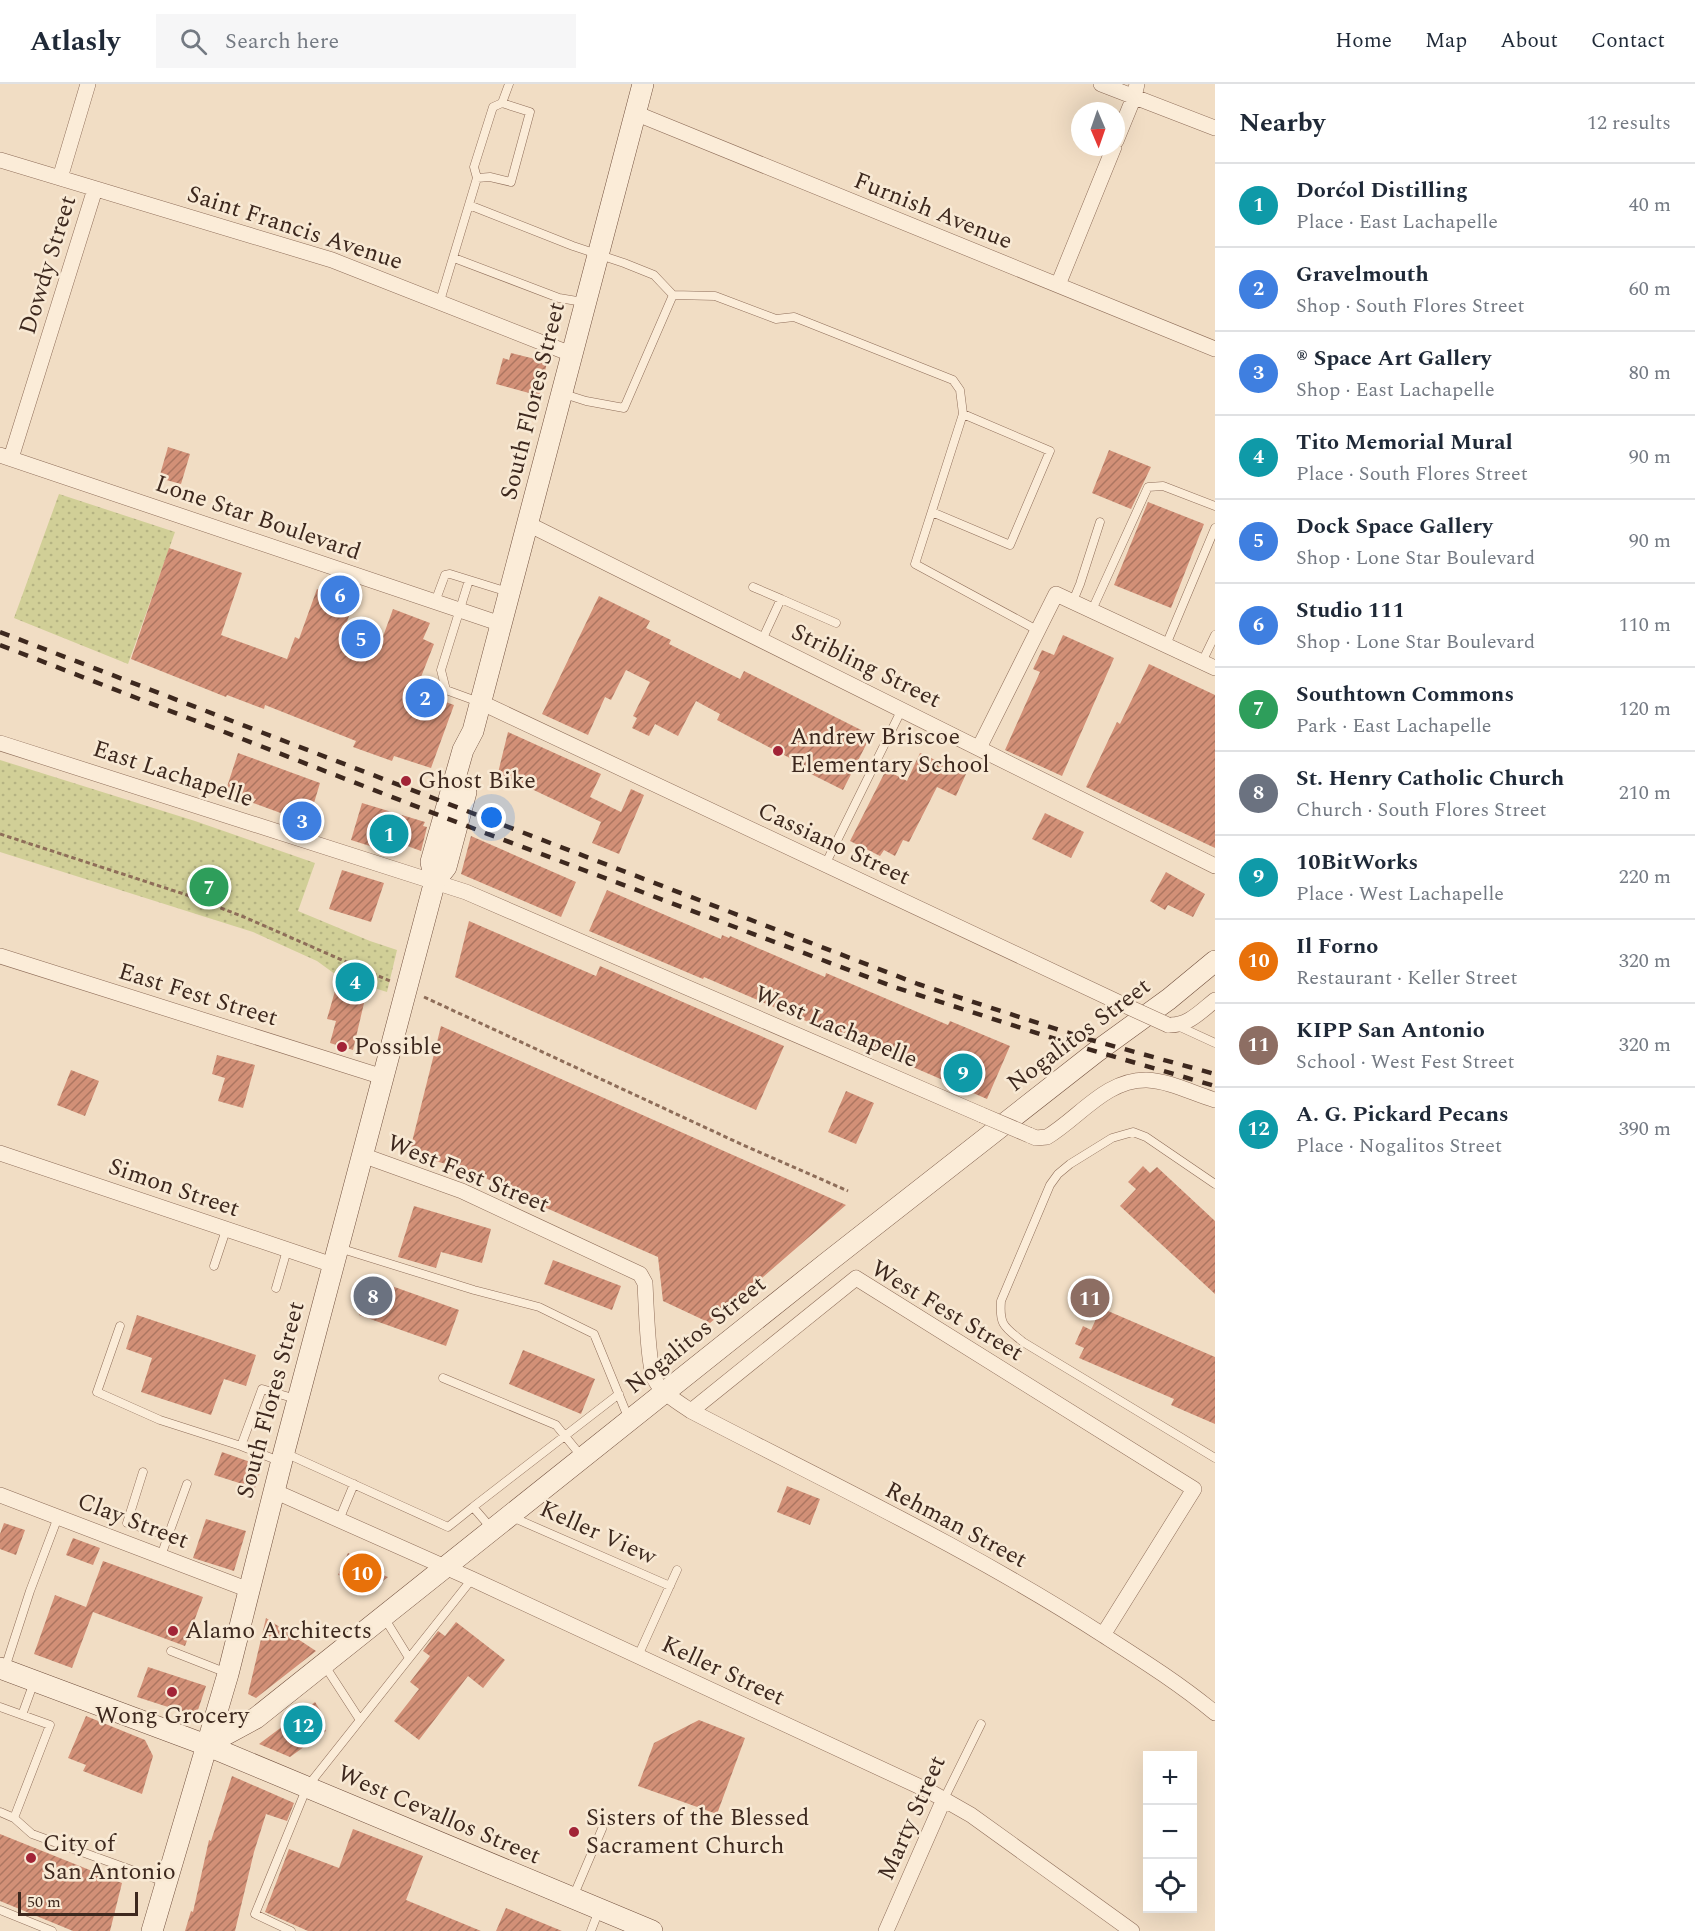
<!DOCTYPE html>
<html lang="en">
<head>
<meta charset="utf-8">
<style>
  body { margin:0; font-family:Spectral,serif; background:#f6f6f7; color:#1f2937 }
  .controls { position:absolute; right:18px; bottom:18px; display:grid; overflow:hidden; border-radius:0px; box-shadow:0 6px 24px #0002 }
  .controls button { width:54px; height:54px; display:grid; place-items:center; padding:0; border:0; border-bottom:2px solid #e0e1e3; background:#fff; color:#1f2937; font:30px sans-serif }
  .compass { position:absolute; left:1071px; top:18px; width:54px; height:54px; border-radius:50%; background:#fff; box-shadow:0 6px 24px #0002; rotate:178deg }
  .scale { position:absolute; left:18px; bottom:15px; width:120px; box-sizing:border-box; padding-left:6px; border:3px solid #3d281e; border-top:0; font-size:16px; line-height:21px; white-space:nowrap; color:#3d281e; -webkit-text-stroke:4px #f8e9d4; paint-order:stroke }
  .you { position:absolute; left:492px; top:734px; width:21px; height:21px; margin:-15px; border:4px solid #fff; border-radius:50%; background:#1a73e8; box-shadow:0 0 0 9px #1a73e833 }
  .badge { display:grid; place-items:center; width:39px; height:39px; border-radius:50%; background:#db2777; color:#fff; font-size:20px; font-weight:700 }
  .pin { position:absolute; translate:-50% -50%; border:3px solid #fff; box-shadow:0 2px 6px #0006 }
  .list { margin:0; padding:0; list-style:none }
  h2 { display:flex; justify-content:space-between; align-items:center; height:78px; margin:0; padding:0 24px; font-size:26px }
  h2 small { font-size:20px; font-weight:400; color:#747a83 }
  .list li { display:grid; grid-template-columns:39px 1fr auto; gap:18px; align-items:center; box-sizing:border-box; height:84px; padding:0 24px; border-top:2px solid #e0e1e3 }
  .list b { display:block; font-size:22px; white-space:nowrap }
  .list p { margin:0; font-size:20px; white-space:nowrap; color:#747a83 }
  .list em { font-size:20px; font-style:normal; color:#747a83 }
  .icon { flex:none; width:33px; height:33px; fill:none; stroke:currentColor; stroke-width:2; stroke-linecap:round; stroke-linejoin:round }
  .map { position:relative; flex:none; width:1215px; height:1847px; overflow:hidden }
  header { display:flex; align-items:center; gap:36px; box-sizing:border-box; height:84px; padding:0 30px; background:#fff; border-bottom:2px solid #e0e1e3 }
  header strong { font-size:28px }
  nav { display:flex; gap:33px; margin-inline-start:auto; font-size:21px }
  .search { width:420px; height:54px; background:#f6f6f7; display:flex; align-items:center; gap:15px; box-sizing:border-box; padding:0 21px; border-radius:0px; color:#747a83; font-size:22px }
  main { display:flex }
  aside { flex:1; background:#fff }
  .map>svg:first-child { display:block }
</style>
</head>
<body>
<header>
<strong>Atlasly</strong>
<div class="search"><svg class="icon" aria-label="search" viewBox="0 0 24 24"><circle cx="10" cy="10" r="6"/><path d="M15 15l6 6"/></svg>Search here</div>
<nav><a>Home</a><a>Map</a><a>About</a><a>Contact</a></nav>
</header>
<main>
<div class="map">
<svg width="1215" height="1847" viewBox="0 0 1215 1847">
  <defs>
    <pattern id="grass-dots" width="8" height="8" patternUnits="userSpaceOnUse" patternTransform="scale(1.5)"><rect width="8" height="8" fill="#d1cf97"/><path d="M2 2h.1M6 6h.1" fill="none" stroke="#b4b282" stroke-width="1.8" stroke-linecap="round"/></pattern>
    <pattern id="building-hatch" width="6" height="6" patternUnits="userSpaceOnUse" patternTransform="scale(1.5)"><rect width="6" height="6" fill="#d29077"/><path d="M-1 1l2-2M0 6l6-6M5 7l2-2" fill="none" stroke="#ac7661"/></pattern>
  </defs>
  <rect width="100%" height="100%" fill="#f1ddc4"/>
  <path fill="url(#grass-dots)" d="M59 410 175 448 128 580 14 534Z
    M0 676 195 737 315 779 298 827 370 857 397 866 387 908 339 893 317 877 253 848 0 768Z"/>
  <path fill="url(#building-hatch)" d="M511 269 547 278 540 312 496 300 503 274 509 276Z
    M168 363 190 370 181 400 159 394Z
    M1109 366 1151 383 1131 425 1092 409Z
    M1148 418 1204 440 1171 524 1114 501Z
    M169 464 242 489 221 551 287 575 295 553 299 555 317 505 354 519 340 556 377 569 393 525 430 539 423 555 434 560 419 598 438 605 435 614 454 621 431 684 394 672 392 677 353 663 356 657 265 621 264 625 227 611 226 613 131 575Z
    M599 512 650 537 646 544 671 556 669 560 740 595 744 587 871 651 843 706 803 686 805 682 717 636 720 630 696 617 678 652 655 640 649 652 632 644 637 634 633 632 650 598 626 586 611 616 605 613 588 651 542 630Z
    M1063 551 1114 574 1062 692 1005 666 1040 588 1033 585 1042 566 1054 571Z
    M1149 580 1215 611V764L1086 703 1117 638 1120 640Z
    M508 648 601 690 590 713 621 728 631 705 644 711 619 770 592 759 601 738 498 689Z
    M238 669 320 699 308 739 253 719 256 715 226 706Z
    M920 669 966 690 956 712 937 703 909 758 903 756 895 772 884 766 880 772 850 757 886 686 907 697Z
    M362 719 425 738 423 742 427 743 421 767 399 759 395 770 351 756Z
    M1045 729 1084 748 1071 774 1032 755Z
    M471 752 576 798 561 833 461 790Z
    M342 786 384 799 371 838 329 825Z
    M1166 788 1205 810 1193 833 1168 821 1165 826 1150 817Z
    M607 806 721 855 722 851 729 854 730 852 825 893 826 889 948 941 950 937 1010 962 987 1015 704 893 703 895 589 847Z
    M469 837 596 892 600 882 784 962 756 1026 455 893Z
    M339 893 368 902 353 966 330 959 336 937 327 935Z
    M441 942 846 1121 710 1239 663 1217 658 1173 528 1116 530 1114 465 1085 409 1070Z
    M217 971 255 981 243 1024 218 1017 225 994 212 990Z
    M71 986 99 997 85 1032 57 1021Z
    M846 1007 874 1019 856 1060 828 1048Z
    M1143 1082 1150 1089 1157 1083 1215 1137V1210L1120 1122 1136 1105 1128 1098Z
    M414 1122 491 1145 482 1179 441 1168 436 1184 398 1173Z
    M553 1176 621 1202 612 1226 544 1200Z
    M372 1195 459 1226 446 1262 359 1231Z
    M1101 1224 1215 1273V1340L1171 1321 1174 1315 1079 1274 1084 1264 1075 1260 1083 1242 1091 1246Z
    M137 1231 256 1271 246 1302 224 1295 211 1331 141 1308 152 1274 126 1265Z
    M523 1266 595 1295 581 1330 509 1300Z
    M222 1368 262 1382 255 1404 214 1391Z
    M787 1402 820 1415 810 1441 777 1428Z
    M206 1435 246 1447 234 1487 193 1474Z
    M4 1439 25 1446 16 1471 0 1465V1450Z
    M73 1454 100 1464 93 1481 66 1471Z
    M348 1469 385 1488 383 1491 388 1493 369 1508 347 1498 349 1494 338 1491Z
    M103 1477 203 1513 185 1562 93 1528 72 1584 34 1570 55 1511 86 1523Z
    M266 1534 316 1567 256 1614 248 1610Z
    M456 1538 505 1576 483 1604 468 1592 419 1656 394 1637 419 1605 410 1598 430 1572 423 1567 438 1547 445 1552Z
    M148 1583 206 1602 196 1632 137 1613Z
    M315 1618 322 1629 317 1634 326 1647 290 1673 259 1660Z
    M86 1632 145 1656 153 1672 142 1710 83 1687 86 1681 68 1674Z
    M699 1636 745 1654 717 1730 638 1702 654 1659Z
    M232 1692 294 1719 287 1737 266 1730 254 1768 235 1847H185L191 1827 193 1828 209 1756 211 1757Z
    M353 1745 423 1772 406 1816 481 1847H308L265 1828 289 1765 339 1784Z
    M0 1750 122 1799 110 1847H73L0 1817Z
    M506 1824 562 1847H496Z"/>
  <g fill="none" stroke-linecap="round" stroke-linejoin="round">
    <defs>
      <path id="lane" d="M502 19 509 0
        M469 121 573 162 624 179 654 191 673 211
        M454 174 559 214 583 218
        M440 217 477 94 490 93 511 98 530 28 502 19 493 23 474 83 477 94
        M564 310 586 317 624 324 673 211 715 212 776 235 794 233 953 296 960 306 963 330
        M932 428 1010 461 1050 367 963 330 915 480 1037 546
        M469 496 441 586 446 606 479 618
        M753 503 781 515
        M1073 517 1080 500 1100 438
        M435 518 445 491 450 490 508 508
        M1092 526 1148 403 1163 402 1215 422
        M762 556 781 515 836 539
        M1166 561 1215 444
        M1202 578 1215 551
        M825 781 902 625
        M1178 942 1215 959
        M1215 1100 1146 1053 1133 1048 1112 1054 1070 1080 1058 1090 1050 1101 1001 1217C999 1242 1005 1243 1023 1258L1215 1374
        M339 1164 474 1206 539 1223 594 1250 628 1333
        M214 1182 226 1146
        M276 1204 287 1166
        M120 1242 97 1308 160 1336 241 1362
        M443 1294 556 1341 582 1373
        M285 1369 448 1443 473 1423
        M279 1377 241 1362 262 1305 296 1315
        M143 1388 127 1439 168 1452 161 1472
        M512 1433 670 1502
        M339 1436 354 1400
        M492 1445 473 1423 619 1310
        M168 1452 187 1400
        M385 1535 409 1574
        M171 1567 227 1589
        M638 1572 677 1486
        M325 1582 360 1636
        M5 1584 30 1507 58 1433
        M0 1623 50 1641 14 1734
        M22 1631 34 1598
        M944 1715 981 1640
        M0 1728 14 1734 32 1750 165 1798
        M573 1813 602 1745
        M0 1826 52 1847
        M291 1847 255 1830 307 1703 472 1495
        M591 1847 599 1826"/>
      <path id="street" d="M1101 0 1215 44
        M635 29 1215 265
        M1116 57 1134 13 1137 0
        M0 76 332 176 571 270
        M60 94 88 0
        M1058 201 1114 63
        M0 371 501 540
        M11 374 95 105
        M528 440 1215 782
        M480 618 1122 920
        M0 659 466 808 982 1031
        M979 664 1056 510 1215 584
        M0 872 383 993
        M1168 941C1188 942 1200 928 1215 916
        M1029 1051 1036 1054 1047 1053C1080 1033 1106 995 1147 996 1170 997 1194 1010 1215 1016
        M0 1069 333 1181
        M362 1071 462 1107 640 1190 645 1199C646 1218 648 1283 655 1296 662 1309 679 1319 691 1327 829 1399 972 1466 1103 1551 1142 1576 1180 1600 1215 1629
        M691 1327 856 1194 1194 1405 1103 1551
        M274 1407 472 1495 929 1707 971 1731 1132 1847
        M0 1411 249 1506
        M886 1847 944 1715"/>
      <path id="secondary" d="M435 797 446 783 466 708
        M0 1584 206 1661 652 1847
        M206 1661 256 1634 828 1178 1096 968 1169 915 1215 877
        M152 1847 228 1590 284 1368 432 808 435 797 431 778 463 666 473 647 643 0"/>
    </defs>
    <use href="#lane" stroke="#8e6d59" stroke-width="9"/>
    <use href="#street" stroke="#8e6d59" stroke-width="16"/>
    <use href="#secondary" stroke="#704e3c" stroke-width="22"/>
    <path stroke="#8e6d59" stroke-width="3" stroke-dasharray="4.5 3" stroke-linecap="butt" d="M0 750 187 811 244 833 390 897
      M424 913 743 1061 848 1107"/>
    <use href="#lane" stroke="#fbecd8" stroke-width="8"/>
    <use href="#street" stroke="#fbecd8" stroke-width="15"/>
    <use href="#secondary" stroke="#fbecd8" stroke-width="21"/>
    <path stroke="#3d281e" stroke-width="4.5" stroke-dasharray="10 10" stroke-linecap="butt" d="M0 548 918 900 1084 954 1215 990
      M0 561 459 739 894 903 1074 961 1215 1002"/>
    <defs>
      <path id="street-bridge" d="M1122 920 1168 941
        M982 1031 1029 1051"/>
    </defs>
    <use href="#street-bridge" stroke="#8e6d59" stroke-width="16" stroke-linecap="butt"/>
    <use href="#street-bridge" stroke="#fbecd8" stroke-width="15"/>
  </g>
  <g fill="#a22437" stroke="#f8e9d4" stroke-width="2">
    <circle cx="778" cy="667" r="6"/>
    <circle cx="406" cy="697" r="6"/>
    <circle cx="342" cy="963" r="6"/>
    <circle cx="173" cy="1547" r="6"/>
    <circle cx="172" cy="1608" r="6"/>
    <circle cx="574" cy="1748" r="6"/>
    <circle cx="31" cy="1774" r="6"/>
  </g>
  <g text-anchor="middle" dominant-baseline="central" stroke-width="5" stroke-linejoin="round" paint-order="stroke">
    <g font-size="24" fill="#3d281e" stroke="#f8e9d4">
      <text transform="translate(933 127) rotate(22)">Furnish Avenue</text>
      <text transform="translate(295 144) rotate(18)">Saint Francis Avenue</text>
      <text transform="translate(48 181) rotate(-73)">Dowdy Street</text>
      <text transform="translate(533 317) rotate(-76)">South Flores Street</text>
      <text transform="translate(258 434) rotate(19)">Lone Star Boulevard</text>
      <text transform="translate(866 582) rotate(26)">Stribling Street</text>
      <text transform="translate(173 690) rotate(18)">East Lachapelle</text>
      <text transform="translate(834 760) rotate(25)">Cassiano Street</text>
      <text transform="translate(198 911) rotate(17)">East Fest Street</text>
      <text transform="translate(836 943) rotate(23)">West Lachapelle</text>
      <text transform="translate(1079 951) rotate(-37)">Nogalitos Street</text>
      <text transform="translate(468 1090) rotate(22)">West Fest Street</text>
      <text transform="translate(174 1104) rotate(19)">Simon Street</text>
      <text transform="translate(947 1227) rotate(31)">West Fest Street</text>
      <text transform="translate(696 1251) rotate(-39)">Nogalitos Street</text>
      <text transform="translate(271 1316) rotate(-75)">South Flores Street</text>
      <text transform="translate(133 1437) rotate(21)">Clay Street</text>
      <text transform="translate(956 1441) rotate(28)">Rehman Street</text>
      <text transform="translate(598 1449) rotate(24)">Keller View</text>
      <text transform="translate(723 1587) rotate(25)">Keller Street</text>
      <text transform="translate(439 1731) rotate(23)">West Cevallos Street</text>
      <text transform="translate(912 1734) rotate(-66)">Marty Street</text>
    </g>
    <g font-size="24" fill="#3d281e" stroke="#f8e9d4" text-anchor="start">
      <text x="790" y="653">Andrew Briscoe<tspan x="790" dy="28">Elementary School</tspan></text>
      <text x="418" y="697">Ghost Bike</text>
      <text x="354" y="963">Possible</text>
      <text x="185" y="1547">Alamo Architects</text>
      <text x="172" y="1632" text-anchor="middle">Wong Grocery</text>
      <text x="586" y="1734">Sisters of the Blessed<tspan x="586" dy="28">Sacrament Church</tspan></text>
      <text x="43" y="1760">City of<tspan x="43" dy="28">San Antonio</tspan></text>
    </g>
  </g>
</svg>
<div class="controls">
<button>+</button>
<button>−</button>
<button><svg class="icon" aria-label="locate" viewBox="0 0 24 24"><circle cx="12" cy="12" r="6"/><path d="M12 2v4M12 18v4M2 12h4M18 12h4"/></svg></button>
</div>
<svg class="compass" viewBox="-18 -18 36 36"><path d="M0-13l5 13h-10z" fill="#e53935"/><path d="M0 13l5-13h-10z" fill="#747a83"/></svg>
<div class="scale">50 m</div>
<div class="you"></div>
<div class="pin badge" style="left:389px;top:750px;background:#0f9aa8">1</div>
<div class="pin badge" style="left:425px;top:614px;background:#3f7fe0">2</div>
<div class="pin badge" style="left:302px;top:737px;background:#3f7fe0">3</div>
<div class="pin badge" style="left:355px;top:898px;background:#0f9aa8">4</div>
<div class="pin badge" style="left:361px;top:555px;background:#3f7fe0">5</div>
<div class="pin badge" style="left:340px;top:511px;background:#3f7fe0">6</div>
<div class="pin badge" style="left:209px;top:803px;background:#2e9e5b">7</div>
<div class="pin badge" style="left:373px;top:1212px;background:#6b7280">8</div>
<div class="pin badge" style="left:963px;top:989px;background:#0f9aa8">9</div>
<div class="pin badge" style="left:362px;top:1489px;background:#e8710a">10</div>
<div class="pin badge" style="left:1090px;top:1214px;background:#8d6e63">11</div>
<div class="pin badge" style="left:303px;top:1641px;background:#0f9aa8">12</div>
</div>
<aside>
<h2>Nearby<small>12 results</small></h2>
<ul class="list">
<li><span class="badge" style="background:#0f9aa8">1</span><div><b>Dorćol Distilling</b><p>Place · East Lachapelle</p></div><em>40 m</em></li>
<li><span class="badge" style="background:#3f7fe0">2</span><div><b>Gravelmouth</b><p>Shop · South Flores Street</p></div><em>60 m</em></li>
<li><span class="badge" style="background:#3f7fe0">3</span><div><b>® Space Art Gallery</b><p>Shop · East Lachapelle</p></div><em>80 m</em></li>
<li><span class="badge" style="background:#0f9aa8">4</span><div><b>Tito Memorial Mural</b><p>Place · South Flores Street</p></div><em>90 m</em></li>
<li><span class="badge" style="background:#3f7fe0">5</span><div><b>Dock Space Gallery</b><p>Shop · Lone Star Boulevard</p></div><em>90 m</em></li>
<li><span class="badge" style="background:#3f7fe0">6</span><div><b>Studio 111</b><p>Shop · Lone Star Boulevard</p></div><em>110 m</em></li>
<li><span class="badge" style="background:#2e9e5b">7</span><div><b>Southtown Commons</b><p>Park · East Lachapelle</p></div><em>120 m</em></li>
<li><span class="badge" style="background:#6b7280">8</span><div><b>St. Henry Catholic Church</b><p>Church · South Flores Street</p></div><em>210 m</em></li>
<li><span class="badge" style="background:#0f9aa8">9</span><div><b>10BitWorks</b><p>Place · West Lachapelle</p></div><em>220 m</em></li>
<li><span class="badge" style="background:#e8710a">10</span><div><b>Il Forno</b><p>Restaurant · Keller Street</p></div><em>320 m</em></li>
<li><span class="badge" style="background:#8d6e63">11</span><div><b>KIPP San Antonio</b><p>School · West Fest Street</p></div><em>320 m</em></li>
<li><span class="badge" style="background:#0f9aa8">12</span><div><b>A. G. Pickard Pecans</b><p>Place · Nogalitos Street</p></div><em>390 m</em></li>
</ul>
</aside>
</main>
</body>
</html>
